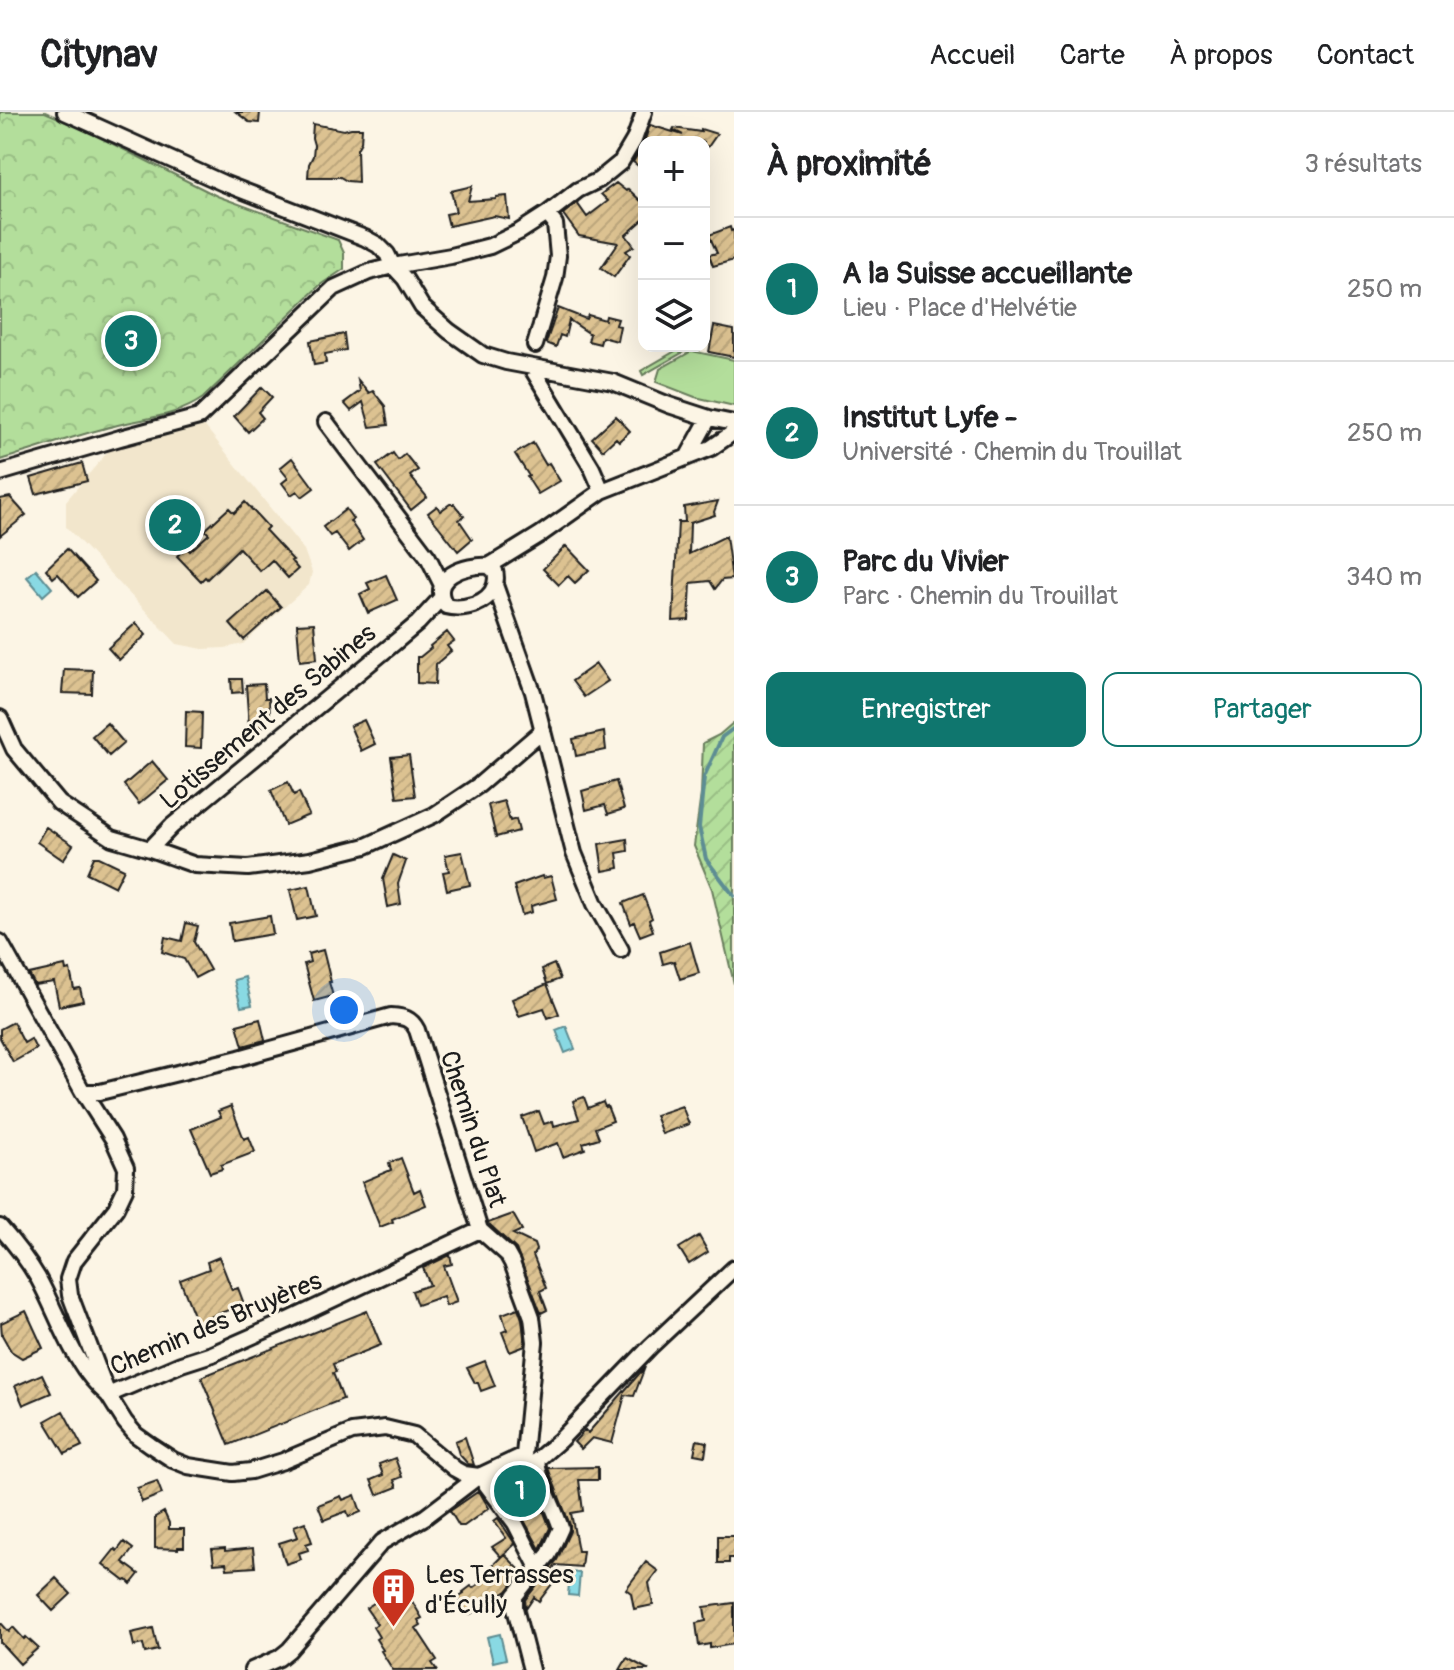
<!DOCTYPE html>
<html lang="fr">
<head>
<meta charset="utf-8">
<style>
  body { margin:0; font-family:Pangolin,sans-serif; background:#f6f6f6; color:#202124 }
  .controls { position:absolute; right:24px; top:24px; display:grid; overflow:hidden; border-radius:16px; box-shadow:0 8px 32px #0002 }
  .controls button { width:72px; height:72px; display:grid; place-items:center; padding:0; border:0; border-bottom:2px solid #e0e0e0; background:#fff; color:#202124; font:40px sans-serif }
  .you { position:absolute; left:344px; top:898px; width:28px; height:28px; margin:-20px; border:6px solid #fff; border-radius:50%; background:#1a73e8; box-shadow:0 0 0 12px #1a73e833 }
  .badge { display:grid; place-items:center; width:52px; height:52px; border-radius:50%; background:#0f766e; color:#fff; font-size:26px; font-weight:700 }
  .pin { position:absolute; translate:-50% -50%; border:4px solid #fff; box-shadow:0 2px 8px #0006 }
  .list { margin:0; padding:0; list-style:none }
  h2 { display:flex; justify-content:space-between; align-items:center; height:104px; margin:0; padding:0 32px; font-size:34px }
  h2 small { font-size:26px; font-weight:400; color:#757577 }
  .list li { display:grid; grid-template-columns:52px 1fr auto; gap:24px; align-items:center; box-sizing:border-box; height:144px; padding:0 32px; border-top:2px solid #e0e0e0 }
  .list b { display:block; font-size:30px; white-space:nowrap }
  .list p { margin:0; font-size:26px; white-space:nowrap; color:#757577 }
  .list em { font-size:26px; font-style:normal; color:#757577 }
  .actions { display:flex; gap:16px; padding:24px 32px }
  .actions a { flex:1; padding:18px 0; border:2px solid #0f766e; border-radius:16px; text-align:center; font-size:28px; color:#0f766e }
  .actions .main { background:#0f766e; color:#fff }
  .icon { flex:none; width:44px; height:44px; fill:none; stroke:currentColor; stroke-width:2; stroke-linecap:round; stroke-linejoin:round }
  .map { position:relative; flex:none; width:734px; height:1558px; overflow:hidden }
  header { display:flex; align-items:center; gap:48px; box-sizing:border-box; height:112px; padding:0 40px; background:#fff; border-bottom:2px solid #e0e0e0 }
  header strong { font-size:38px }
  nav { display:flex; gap:44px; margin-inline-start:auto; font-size:28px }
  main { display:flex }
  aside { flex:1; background:#fff }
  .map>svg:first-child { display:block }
</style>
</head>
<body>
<header>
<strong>Citynav</strong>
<nav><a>Accueil</a><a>Carte</a><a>À propos</a><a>Contact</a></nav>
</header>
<main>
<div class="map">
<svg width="734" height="1558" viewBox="0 0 734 1558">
  <defs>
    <pattern id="park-crowns" width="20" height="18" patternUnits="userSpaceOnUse" patternTransform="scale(2)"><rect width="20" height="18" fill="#b3de9b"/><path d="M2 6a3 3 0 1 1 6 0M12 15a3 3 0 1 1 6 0" fill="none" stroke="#99be85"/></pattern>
    <pattern id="garden-furrows" width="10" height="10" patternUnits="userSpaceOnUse" patternTransform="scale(2)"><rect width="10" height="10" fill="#b3de9b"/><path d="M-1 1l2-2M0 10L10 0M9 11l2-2" fill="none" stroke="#99be85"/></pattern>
    <pattern id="building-hatch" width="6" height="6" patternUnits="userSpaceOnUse" patternTransform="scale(2)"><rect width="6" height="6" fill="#dcc291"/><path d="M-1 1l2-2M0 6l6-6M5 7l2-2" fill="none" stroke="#bca67c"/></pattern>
  </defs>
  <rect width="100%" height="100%" fill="#fcf5e5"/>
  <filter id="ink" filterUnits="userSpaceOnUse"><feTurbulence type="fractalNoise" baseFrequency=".0125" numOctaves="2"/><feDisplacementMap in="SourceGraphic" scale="16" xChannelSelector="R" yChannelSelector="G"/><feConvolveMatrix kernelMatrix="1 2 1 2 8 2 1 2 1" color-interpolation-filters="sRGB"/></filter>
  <g filter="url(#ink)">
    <path fill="#f2e6cc" d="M203 312 304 438 312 460 309 473 243 532 225 536 203 537 177 532 66 415V389L111 336Z"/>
    <path fill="#b3de9b" stroke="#687d5c" stroke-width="2" d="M684 234H694L643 263 641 259Z
      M692 239 734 248V294L695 285 656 270 660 257Z"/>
    <path fill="url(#park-crowns)" stroke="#687d5c" stroke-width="2" d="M0 0H45L75 13 217 84 338 128 344 141V157L320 173 203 286C176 305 145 306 114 314 76 323 38 337 0 348Z
      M522 1361 534 1365 542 1383 530 1389 518 1409C509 1397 501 1387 502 1371Z"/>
    <path fill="url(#garden-furrows)" stroke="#687d5c" stroke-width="2" d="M733 611H734V872L712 777 694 734 701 682 703 631 719 623Z"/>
    <path fill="#89d9e3" stroke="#5d8d93" stroke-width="2" d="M36 457 52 476 43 484 27 465Z
      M245 865 252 893 241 895 234 868Z
      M566 914 575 937 565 941 556 918Z
      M570 1460 580 1461 578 1484 568 1483Z
      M500 1522 506 1547 493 1550 487 1525Z"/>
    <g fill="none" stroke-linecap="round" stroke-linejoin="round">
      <path stroke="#5d8d93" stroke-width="4" d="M734 616 722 625 704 665 699 715 706 747 734 784
        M733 1558 734 1556"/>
    </g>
    <path fill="url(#building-hatch)" stroke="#1c1c1c" stroke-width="2" d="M236 0H260L259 11 249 10Z
      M313 12 344 18 351 16H362L361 30 357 37 358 70 347 69 340 65H308L309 52 313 44 314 33 312 26Z
      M650 13 683 23 673 18 674 16 701 20V17L717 22 708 35 704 33V30L696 29 644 30V58L633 50 643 33Z
      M616 71 626 79 628 77 644 92V107L626 123 634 134 626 139 630 143 614 165 601 156 618 131 579 124 563 102 577 91 587 105 608 89 601 82Z
      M472 74 468 89 496 87V85L507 84 509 107 494 104 449 114 446 102 456 100 451 79Z
      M730 115 731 119 734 118V148L713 154 709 143 717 141 709 123Z
      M558 196 586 207 588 203 605 208 606 204 618 207 616 213 620 214 617 229 602 225 600 232 588 229 590 222 569 208 565 225 560 223 556 235 546 231Z
      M714 214 734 218V245L709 240Z
      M344 222 346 238 325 242 326 251 314 253 310 229Z
      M358 268 369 281 373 279 385 294 388 313 370 315 363 290 351 299 344 291 360 279Z
      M262 275 272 285 258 300 263 306 248 320 234 304Z
      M616 304 630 319 619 329 616 326 603 338 592 326Z
      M533 331 546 353 549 351 560 369 538 382 527 365 529 364 515 342Z
      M393 341 398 348 405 342 418 358 410 364 427 385 411 398 377 353Z
      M292 346 314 376 302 385 297 379 291 383 282 371 288 366 280 356Z
      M82 351 87 369 36 382 31 366Z
      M10 385 26 403 0 424V387Z
      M718 389 714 400 715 403 690 411 689 442 726 424 732 467 722 468 715 477 710 469 691 471 689 508 673 509 678 410H685L684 395Z
      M245 390 268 415 265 418 293 448 291 449 298 457 288 466 272 448 260 459 239 436 207 467 205 465 201 469 177 444 186 435 190 439 209 422 205 418 229 396 234 401Z
      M450 392H454L464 404 459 408 472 427 458 439 428 401 437 394 440 399Z
      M346 397 353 407 350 409 363 428 349 439 335 421 330 424 323 415Z
      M566 434 589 458 575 471 568 464 559 473 543 457Z
      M67 437 96 469 78 485 58 462 53 466 46 457Z
      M386 463 397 488 368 501 360 482 370 477 367 471Z
      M267 479 281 495 244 528 230 512Z
      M136 511 146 523 119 548 108 536Z
      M314 511 317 547 300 549 297 512Z
      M447 520 454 529 447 534 451 539 436 552 435 572 417 571V545H420L431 536 430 534Z
      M596 552 608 569 584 585 572 569Z
      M64 557 93 558 92 582 62 581Z
      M231 567H242L243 580 232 581Z
      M264 572 265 586H269L270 606H266V614L249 615 246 573Z
      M186 599 202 600 201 636 185 635Z
      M364 608 375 632 361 639 350 614Z
      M107 611 124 631 109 644 92 624Z
      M604 620 606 638 576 644 573 627Z
      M409 643 415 684 397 686 391 645Z
      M152 649 168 668 139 692 124 673Z
      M616 669 624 697 608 702 605 693 586 698 582 679Z
      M288 670 294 683 299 680 309 703 285 713 271 678Z
      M504 689 510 709 516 707 519 719 496 725 488 693Z
      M46 715 73 733 63 748 37 730Z
      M627 727 628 739 617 741 619 756 603 759 599 732Z
      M462 740 470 773 447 778 443 760 449 759 445 743Z
      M393 743 406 749 398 772 401 792 388 795 383 767Z
      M94 745H99L124 757 115 775 87 761Z
      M542 764 543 766 551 764 557 787 531 794 532 800 522 803 514 774Z
      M309 774 316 804 297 808 290 778Z
      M643 783 652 806 649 808 653 819 640 824 634 810 631 812 623 791Z
      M270 804 273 822 232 829 229 811Z
      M186 811 198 814 194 830 210 858 195 866 184 847 162 840 165 825 182 829Z
      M690 830 699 861 680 867 674 849 663 852 660 840Z
      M323 838 331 870H329L333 884 314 889 304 852 310 850 308 842Z
      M554 852 560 867 547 872 542 857Z
      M65 854 66 859 70 858 74 877 80 876 83 889 59 894 54 870 35 873 29 862Z
      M547 872 559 902 548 906 544 896 519 904 512 887Z
      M260 907 265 928 243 934 237 913Z
      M13 910 24 931 31 927 36 937 13 950 0 926V917Z
      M584 985 588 996 603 990 605 995 607 994 613 1009 595 1016 599 1026 583 1031 585 1037 563 1045 558 1031 534 1040 522 1005 539 999 544 1012 553 1009 554 1014 579 1007 573 989Z
      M231 994 244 1027 249 1025 255 1040 221 1053 222 1057 210 1061 191 1017 221 1005 218 999Z
      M682 994 689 1012 662 1022 655 1003Z
      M401 1046 414 1080 420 1077 426 1093 392 1107 393 1110 380 1115 362 1070 391 1058 389 1051Z
      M513 1102 522 1118 513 1122 534 1132 536 1138 533 1143 546 1176 540 1179 547 1198 541 1201 516 1137 488 1111Z
      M699 1124 708 1140 689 1152 679 1136Z
      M450 1143 452 1152 444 1154 457 1190 446 1194 443 1184 417 1193 412 1179 430 1173 423 1156Z
      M219 1145 232 1178 238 1176 244 1192 210 1205 211 1208 198 1213 180 1168 209 1157 207 1150Z
      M518 1196 522 1207 525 1234 510 1240 502 1220 507 1218 502 1202Z
      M26 1199 43 1236 22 1246 11 1239 2 1223 1 1211Z
      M367 1199 381 1233 333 1252 336 1260 333 1261 343 1287 229 1333 201 1265Z
      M485 1249 495 1274 481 1279 478 1271H475L467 1256Z
      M645 1255 634 1284 625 1283 612 1331 592 1326 581 1337 574 1330 585 1318 588 1321Z
      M42 1262 51 1281 23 1293 15 1274Z
      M63 1299 82 1334 65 1342 45 1309Z
      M465 1325 474 1353 468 1352 459 1342 455 1329Z
      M697 1328 707 1330 705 1344 694 1342Z
      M395 1346 402 1365 394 1368 397 1375 377 1383 371 1368 383 1363 379 1352Z
      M598 1355V1368H579L583 1399 571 1401 578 1439H583L581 1455 556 1453 546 1468 552 1472 539 1489 534 1485 526 1497 525 1488 557 1448 570 1419V1413L548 1356Z
      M157 1369 162 1382 142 1390 137 1376Z
      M479 1379 489 1396 464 1414H459L450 1399Z
      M355 1383 361 1400 349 1405 347 1399 324 1408 318 1393 341 1384 343 1388Z
      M538 1385 550 1416 540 1437 521 1403 530 1389Z
      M164 1400 169 1411V1417H184V1435H178V1437L155 1436V1405Z
      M498 1406 515 1432 501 1445 492 1435 506 1426 494 1409Z
      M305 1410 312 1430 306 1432 308 1438 299 1441 301 1447 286 1452 279 1431 298 1425 294 1414Z
      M718 1424H734V1446H729V1451H718Z
      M124 1430 133 1437 123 1450 139 1462 131 1472 127 1468 125 1469 103 1452 115 1437 117 1439Z
      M225 1436V1439L253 1436 255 1455 227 1457 226 1451 214 1452 212 1437Z
      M504 1442 522 1460 507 1479 469 1503 458 1486 464 1482 463 1480 471 1474 473 1476 495 1461 491 1455Z
      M646 1450 658 1459 649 1471 653 1493 634 1497 631 1481 626 1477Z
      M56 1466 71 1482 53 1499 38 1483Z
      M398 1476 401 1482 406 1479 422 1506 418 1508 421 1513 416 1516 437 1548 432 1551 437 1558H393L381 1539 383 1538 376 1527 379 1525 373 1515 377 1512 366 1496Z
      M734 1491V1532L710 1536V1532L699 1534 696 1511 706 1509 704 1495Z
      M0 1510 9 1520 13 1515 24 1527 26 1525 38 1536 20 1552 0 1530Z
      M153 1516 158 1538 145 1541 143 1532 134 1534 131 1521Z
      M627 1546 649 1558H620Z"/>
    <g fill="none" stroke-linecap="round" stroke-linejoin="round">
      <defs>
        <path id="minor" d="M65 0 223 71 365 126 378 133 387 142 393 154 405 167 422 195 449 219 483 243 506 250 613 270 669 293 709 306 734 311
          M535 233 555 166 558 144 555 112 547 102
          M531 255 592 356 602 379
          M326 310 428 445 442 473
          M688 344 709 306
          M0 361 120 326 199 305 334 176 369 160 393 154 451 144 490 134 519 120 547 102 578 78 599 68 621 50 634 28 644 0
          M489 454 495 459C502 487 468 500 446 494 427 465 466 452 489 454L541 422 602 379 711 336 734 320
          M495 473 533 580 574 741 595 792 621 838
          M0 606 14 637 59 691 112 726 150 737 172 714 393 532 418 511 441 486
          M150 737 195 753 248 756 310 748 366 734 434 703 479 673 543 618
          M0 830 83 980 113 1027 126 1056 125 1077 116 1096 74 1149 68 1167 70 1183 108 1283 125 1310 136 1323 150 1333 173 1348 188 1354 233 1361 251 1359 283 1349 352 1320 385 1316 414 1323 455 1357 464 1362 479 1364 524 1343
          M83 980H100L239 946 391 904C404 905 411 906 417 918L480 1118 507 1142 512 1151 532 1205 535 1230 524 1343
          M0 1115C14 1131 27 1147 38 1166 60 1206 72 1253 108 1283L181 1252 212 1242 289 1208 480 1118
          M482 1367 515 1411 537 1454
          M486 1372 514 1361 537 1348 560 1328 650 1235 734 1156
          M252 1558 279 1546 289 1538 382 1430 425 1405 479 1364
          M531 1558 515 1496V1484L549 1442 561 1416C554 1394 538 1368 537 1348"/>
      </defs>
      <use href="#minor" stroke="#1c1c1c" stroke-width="20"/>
      <use href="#minor" stroke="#fcf5e5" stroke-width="14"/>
    </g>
  </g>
  <defs>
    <symbol id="building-pin" viewBox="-11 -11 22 30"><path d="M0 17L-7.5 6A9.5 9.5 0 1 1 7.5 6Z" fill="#c8321e" stroke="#fcf5e5"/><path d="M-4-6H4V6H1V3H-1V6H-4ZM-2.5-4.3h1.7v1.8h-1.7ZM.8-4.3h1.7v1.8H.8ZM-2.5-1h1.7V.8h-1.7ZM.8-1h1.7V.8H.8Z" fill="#fff"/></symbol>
  </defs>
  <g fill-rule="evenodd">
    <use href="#building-pin" x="368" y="1452" width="51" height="69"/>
  </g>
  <g text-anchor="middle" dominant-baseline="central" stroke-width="6" stroke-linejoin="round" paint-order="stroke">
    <g font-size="26" fill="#1c1c1c" stroke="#fcf5e5">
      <text transform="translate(268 605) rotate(-40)">Lotissement des Sabines</text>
      <text transform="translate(473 1017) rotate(72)">Chemin du Plat</text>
      <text transform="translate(216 1212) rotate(-23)">Chemin des Bruyères</text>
    </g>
    <g font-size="26" fill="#1c1c1c" stroke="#fcf5e5" text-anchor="start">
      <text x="425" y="1463">Les Terrasses<tspan x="425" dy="30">d'Écully</tspan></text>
    </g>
  </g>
</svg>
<div class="controls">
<button>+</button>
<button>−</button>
<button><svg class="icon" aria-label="layers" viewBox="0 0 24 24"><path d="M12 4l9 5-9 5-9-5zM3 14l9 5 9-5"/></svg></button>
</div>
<div class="you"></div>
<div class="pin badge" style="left:520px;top:1379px">1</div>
<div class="pin badge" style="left:175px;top:413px">2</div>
<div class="pin badge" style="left:131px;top:229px">3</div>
</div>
<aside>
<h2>À proximité<small>3 résultats</small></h2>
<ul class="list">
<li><span class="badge">1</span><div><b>A la Suisse accueillante</b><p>Lieu · Place d'Helvétie</p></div><em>250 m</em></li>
<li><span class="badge">2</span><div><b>Institut Lyfe -</b><p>Université · Chemin du Trouillat</p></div><em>250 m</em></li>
<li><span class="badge">3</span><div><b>Parc du Vivier</b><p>Parc · Chemin du Trouillat</p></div><em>340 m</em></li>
</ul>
<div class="actions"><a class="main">Enregistrer</a><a>Partager</a></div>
</aside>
</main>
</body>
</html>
